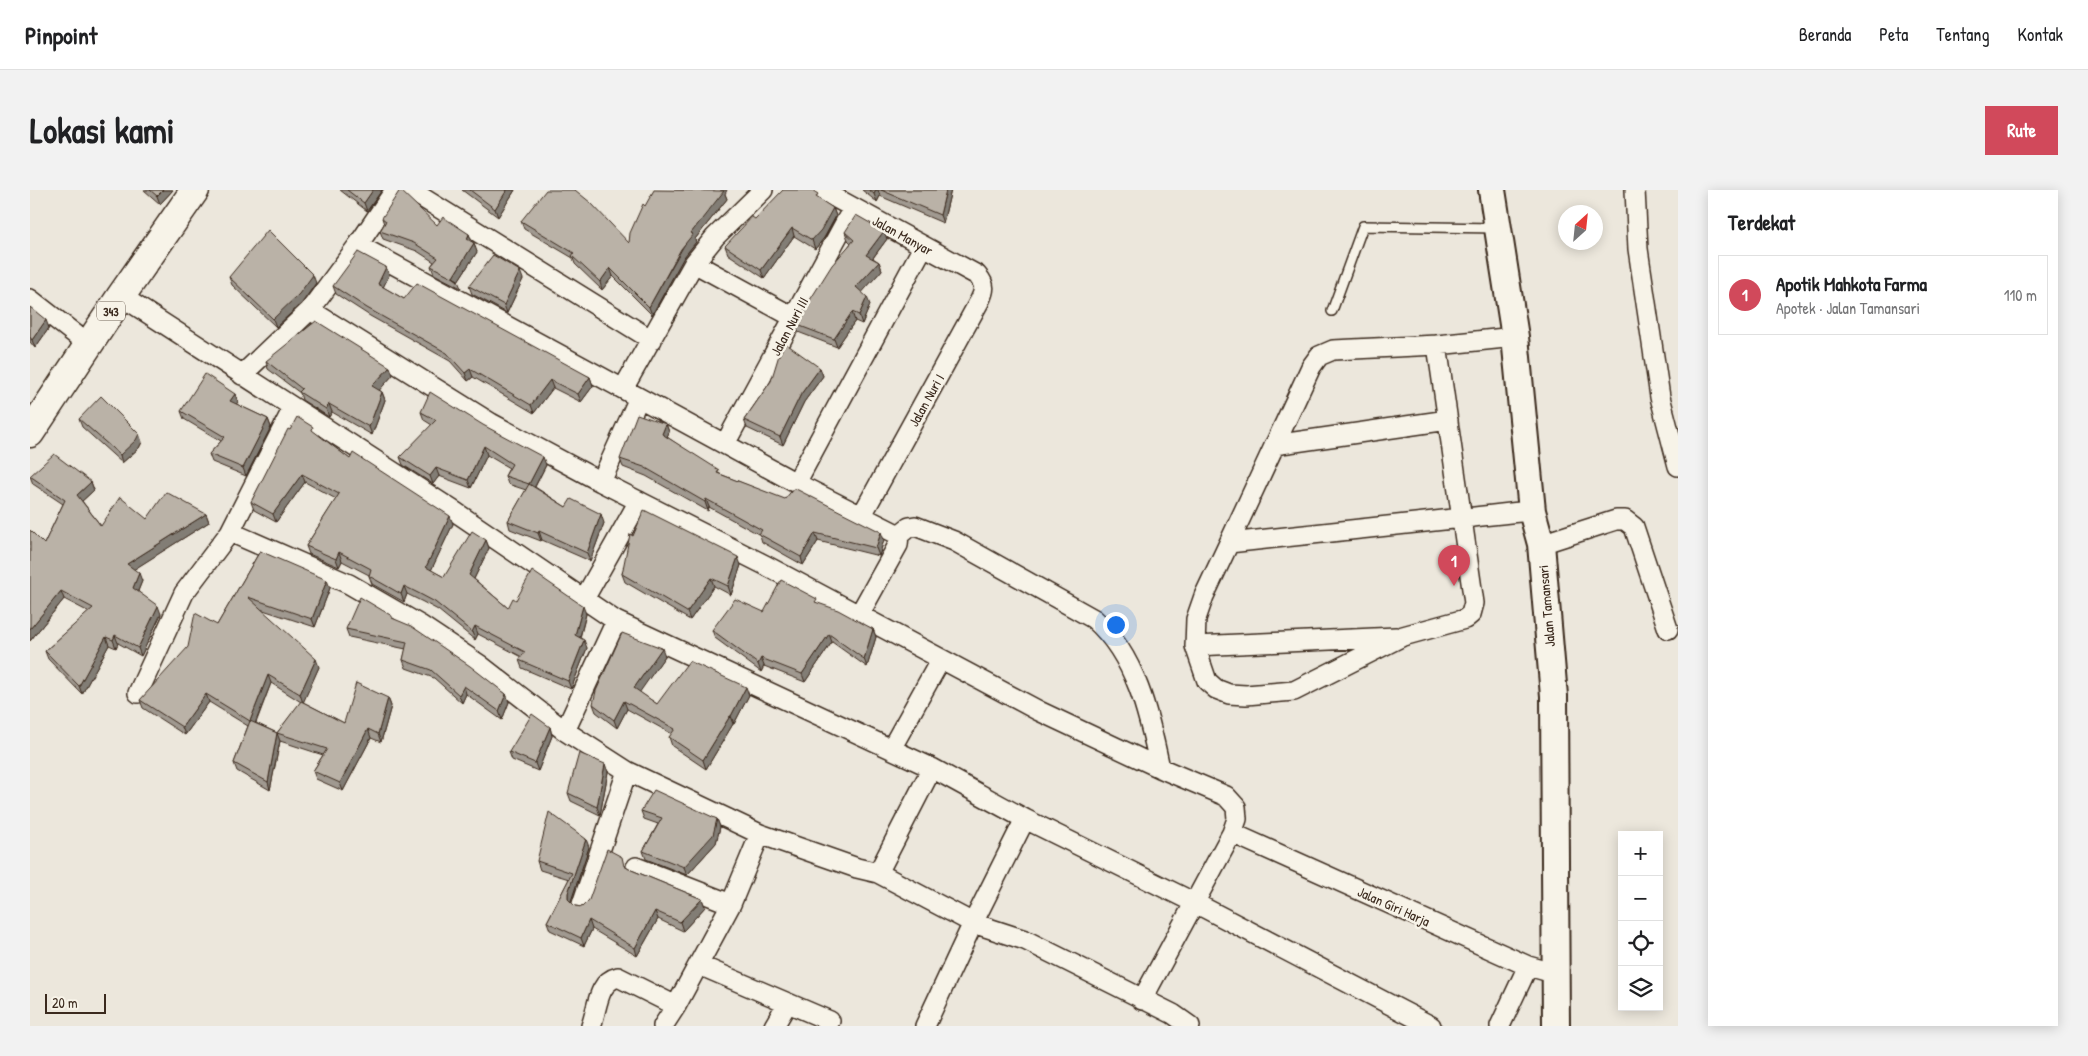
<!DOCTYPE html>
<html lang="id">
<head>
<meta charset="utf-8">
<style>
  body { margin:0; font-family:"Patrick Hand",sans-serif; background:#f2f2f2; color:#202124 }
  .controls { position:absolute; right:15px; bottom:15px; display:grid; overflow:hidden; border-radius:0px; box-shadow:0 2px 12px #0003 }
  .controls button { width:45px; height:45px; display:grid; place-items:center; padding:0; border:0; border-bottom:1px solid #e0e0e0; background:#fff; color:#202124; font:25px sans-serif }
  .compass { position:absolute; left:1528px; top:15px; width:45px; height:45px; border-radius:50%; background:#fff; box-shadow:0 2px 12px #0003; rotate:27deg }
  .scale { position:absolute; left:15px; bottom:12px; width:61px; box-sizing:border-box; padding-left:5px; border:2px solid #3b2a1e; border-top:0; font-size:14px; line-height:18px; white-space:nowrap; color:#3b2a1e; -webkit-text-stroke:4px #f7f3e8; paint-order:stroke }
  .you { position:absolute; left:1085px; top:434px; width:18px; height:18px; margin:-12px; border:4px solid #fff; border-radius:50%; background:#1a73e8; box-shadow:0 0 0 8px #1a73e833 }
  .badge { display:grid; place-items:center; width:32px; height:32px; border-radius:50%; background:#d1495b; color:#fff; font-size:16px; font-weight:700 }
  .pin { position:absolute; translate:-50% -41px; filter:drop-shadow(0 1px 2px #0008) }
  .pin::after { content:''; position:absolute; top:26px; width:18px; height:15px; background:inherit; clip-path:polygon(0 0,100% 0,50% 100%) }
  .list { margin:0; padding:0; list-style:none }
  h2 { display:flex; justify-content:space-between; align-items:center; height:65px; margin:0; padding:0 20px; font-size:21px }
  h2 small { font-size:16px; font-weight:400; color:#757577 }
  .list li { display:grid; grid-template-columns:32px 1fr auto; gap:15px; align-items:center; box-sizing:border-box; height:80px; margin:0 10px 10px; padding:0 10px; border:1px solid #e0e0e0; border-radius:0px }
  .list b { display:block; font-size:19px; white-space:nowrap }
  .list p { margin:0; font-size:16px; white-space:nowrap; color:#757577 }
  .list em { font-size:16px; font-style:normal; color:#757577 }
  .icon { flex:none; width:28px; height:28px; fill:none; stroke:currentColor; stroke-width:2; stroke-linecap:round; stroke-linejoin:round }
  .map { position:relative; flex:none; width:1648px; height:836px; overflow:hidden; border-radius:0px }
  header { display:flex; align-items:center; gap:30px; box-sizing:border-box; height:70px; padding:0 25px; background:#fff; border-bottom:1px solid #e0e0e0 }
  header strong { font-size:24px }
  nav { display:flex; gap:28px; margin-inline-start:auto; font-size:18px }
  .intro { display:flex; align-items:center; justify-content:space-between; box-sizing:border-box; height:120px; padding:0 30px }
  h1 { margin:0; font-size:35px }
  .button { padding:12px 22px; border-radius:0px; background:#d1495b; color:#fff; font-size:18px; font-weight:700 }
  main { display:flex; gap:30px; padding:0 30px }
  aside { flex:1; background:#fff; border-radius:0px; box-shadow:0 2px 12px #0003 }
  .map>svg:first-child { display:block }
</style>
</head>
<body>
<header>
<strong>Pinpoint</strong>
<nav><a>Beranda</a><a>Peta</a><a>Tentang</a><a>Kontak</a></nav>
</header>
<div class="intro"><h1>Lokasi kami</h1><a class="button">Rute</a></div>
<main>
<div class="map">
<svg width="1648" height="836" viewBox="0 0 1648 836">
  <rect width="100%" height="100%" fill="#ece7dc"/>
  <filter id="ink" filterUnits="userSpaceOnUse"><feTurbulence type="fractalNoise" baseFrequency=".02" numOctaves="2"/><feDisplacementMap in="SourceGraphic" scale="10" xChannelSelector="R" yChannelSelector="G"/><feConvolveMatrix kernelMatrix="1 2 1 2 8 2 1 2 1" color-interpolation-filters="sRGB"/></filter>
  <g filter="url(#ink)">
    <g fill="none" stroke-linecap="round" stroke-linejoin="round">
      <defs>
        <path id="lane" d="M1302 121 1333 36 1467 38"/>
        <path id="street" d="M380 0 622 150
          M791 0 947 85C956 95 955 100 949 112L832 325
          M1605 0 1608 59 1630 207 1648 276
          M328 55 766 293 869 345
          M664 73 763 127
          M91 106 427 323 586 431 902 578 995 629 1165 713 1401 836
          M0 109 59 155
          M280 120 328 55 365 0
          M1407 155C1419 241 1432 327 1444 413L1441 424 1435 429 1373 446 1264 501 1216 505 1199 504 1186 499 1177 491 1165 456 1166 429 1174 406 1199 353 1423 329C1449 327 1475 323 1502 321
          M212 185 280 120 461 233 571 292 735 375 1009 521 1130 578 1196 606 1206 617 1207 629 1202 643 1112 810
          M593 199 664 73 685 47 733 0
          M695 254 823 18
          M1244 255 1418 230
          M571 292 609 208
          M766 293 893 57
          M200 342 319 394 390 435 450 475 535 541 597 581
          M1199 353 1281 177 1289 166 1303 160 1407 155 1485 147
          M1511 354 1586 330H1595L1604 337 1638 439
          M554 409 609 311
          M829 425 868 355 869 345 879 337 885 336 924 351 1064 429C1106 466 1119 525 1130 578
          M1165 456 1366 447
          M108 503 154 403 200 342 263 218
          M535 541 586 431
          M861 559 911 469
          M1202 643 1498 776 1527 784
          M606 677 701 714
          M848 683 943 733 995 750 1143 824 1160 836
          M552 714 597 581 730 644
          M669 775 800 831
          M561 836C568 818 567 792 588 787L646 816 701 714 730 644 827 678 848 683 902 578
          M633 836 646 816
          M744 836 757 814
          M895 836 943 733 995 629
          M1470 836 1498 776"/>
        <path id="secondary" d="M1462 0 1485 147 1502 321 1511 354 1524 506 1526 836"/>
        <path id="primary" d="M0 243 91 106 165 0"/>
      </defs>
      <use href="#lane" stroke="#3b2a1e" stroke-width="12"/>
      <use href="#street" stroke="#3b2a1e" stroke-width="22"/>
      <use href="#secondary" stroke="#3b2a1e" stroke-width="30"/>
      <use href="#primary" stroke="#3b2a1e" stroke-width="31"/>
      <use href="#lane" stroke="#f7f3e8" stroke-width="9"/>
      <use href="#street" stroke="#f7f3e8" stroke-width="19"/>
      <use href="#secondary" stroke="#f7f3e8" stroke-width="26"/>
      <use href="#primary" stroke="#f7f3e8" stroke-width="28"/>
    </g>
    <path fill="#a09990" stroke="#3b2a1e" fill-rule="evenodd" d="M114 0H143L130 14Z
      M310 0H352L337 21Z
      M432 0H485L468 27Z
      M832 0H921L913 33 850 6 847 12Z
      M695 4 697 9 665 49 666 52 654 67 622 125 583 86 572 100 545 74 543 68 494 39 491 31 599 53 615 16Z
      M789 10 803 18 806 26 794 48 785 59 764 46 734 88 698 64 695 56 725 29Z
      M352 28 407 35 439 44 442 52 447 62 428 91 431 98 404 84 401 76 404 72 387 61 353 49 350 41 354 34Z
      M854 41 857 49 843 68 849 72 852 80 831 103 840 115 832 134 825 131 807 157 768 142 765 134 821 53 818 50 815 42Z
      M359 85 353 97 374 109 560 187 563 196 551 212 523 198 504 223 443 187 438 191 420 171 340 126 306 104 303 96Z
      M199 87 286 93 272 113 246 137 202 95Z
      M493 89 477 123 442 104 439 96Z
      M0 117 19 138 5 158 0 152Z
      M236 171 363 185 349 200 352 202 355 210 342 245 302 222 299 227 272 210 270 203 238 179Z
      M790 178 793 186 774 212 753 255 717 238 714 230 741 191Z
      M205 204 208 212 206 214 238 229 241 237 216 286 182 272 179 264 191 251 154 229 151 221Z
      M391 222 516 275 505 297 536 317 574 333 560 371 512 350 511 351 480 339 478 331 496 300 478 294 475 286 479 278 457 265 441 298 409 286 403 294 373 275 370 267 402 235 394 230Z
      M49 229 112 252 109 258 92 273 52 237Z
      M636 234 639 242 637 247 690 284 854 350 849 366 788 351 773 375 732 352 730 345 679 317 678 321 616 286 593 277 590 269Z
      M260 240 285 243 320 269 423 334 401 380 414 387 456 350 459 358 444 389 478 418 486 410 556 424 550 448 557 458 541 499 492 478 489 470 492 467 448 444 445 450 408 420 393 412 377 404 374 412 342 394 339 386V385L312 371 309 377 279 364 276 356 306 309 275 292 246 332 224 320 221 312Z
      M0 286 61 292 64 300 52 311 71 336 117 329 176 324 179 332 104 379 112 391 108 401 131 424 111 466 88 453 86 458 79 455 52 504 18 469 15 461 59 422 34 409 0 451 14 354 33 314 3 294Z
      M603 346 711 375 701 405 684 396 660 430 595 392 592 384Z
      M230 361 300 398 285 437 230 419 289 477 273 512 314 533 358 508 361 516 351 552 341 548 313 601 286 589 283 581 293 565 250 551 240 600 207 581 204 573 218 536 179 512 155 545 113 518 110 510 187 435ZM241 493 271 512 247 543 226 533Z
      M788 414 843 439 846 447 837 477 802 452 775 492 734 476 731 482 685 448 682 440 734 422Z
      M363 428 476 504 479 512 472 530 436 504 432 513 404 488 376 478 373 470 376 459 319 447 316 439Z
      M635 466 609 502 627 514 719 505 704 534H703L676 579 642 556 639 547 642 544 597 519 587 538 566 522 563 514Z
      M520 537 522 546 508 581 482 570 479 562Z
      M578 582 570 625 541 611 538 603Z
      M611 621 687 629 690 637 686 653 657 685 616 669 613 661 628 634 614 629Z
      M559 657 541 711V712L545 716 552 717 596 677 599 679 672 709 675 717 653 741 628 729 607 766 562 739 554 756 520 740 517 732 539 689 510 680 507 671Z"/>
    <path fill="#827d75" stroke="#3b2a1e" d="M133 0H143L130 14 127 6Z
      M343 0H352L337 21 334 13Z
      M477 0H485L468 27 465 19Z
      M691 0H697L695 4 697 9 665 49 666 52 654 67 622 125 619 117 661 43Z
      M846 0H848L850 6 847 12 844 4Z
      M916 0H921L913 33 910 25Z
      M803 18 806 26 794 48 785 59 782 50Z
      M762 38 764 46 734 88 731 80Z
      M854 41 857 49 839 73 836 65Z
      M439 44 442 52 440 57 437 49Z
      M444 53 447 62 428 91 423 87Z
      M849 72 852 80 829 106 826 97Z
      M356 77 359 85 351 102 348 94Z
      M580 78 583 86 572 100 570 92Z
      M490 81 493 89 477 123 474 115Z
      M283 85 286 93 272 113 246 137 243 129Z
      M837 107 840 115 832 134 829 125Z
      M822 122 825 131 807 157 804 149Z
      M16 130 19 138 5 158 2 150Z
      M360 177 363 185 345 205 342 196Z
      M790 178 793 186 774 212 753 255 750 247 771 204Z
      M440 179 443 187 438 191 435 183Z
      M560 187 563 196 551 212 548 204Z
      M520 190 523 198 504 223 501 215Z
      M352 202 355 210 342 245 339 237Z
      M205 204 208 212 203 219 200 211Z
      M299 214 302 222 299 227 296 219Z
      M238 229 241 237 216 286 213 278Z
      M636 234 639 242 635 252 632 244Z
      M109 244 112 252 109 258 92 273 90 265Z
      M454 256 457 265 441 298 438 290Z
      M513 267 516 275 502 302 499 294Z
      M406 278 409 286 403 294 400 286Z
      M272 284 275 292 246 332 243 324Z
      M61 292 64 300 50 313 47 305Z
      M676 309 679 317 678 321 675 312Z
      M176 324 179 332 100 382 97 374Z
      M571 324 574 333 560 371 557 363Z
      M420 326 423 334 399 385 396 377Z
      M509 341 512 350 511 351 508 343Z
      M851 342 854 350 849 366 846 358Z
      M785 343 788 351 773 375 771 367Z
      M456 350 459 358 442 393 439 385Z
      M309 362 312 371 309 377 306 369Z
      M708 367 711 375 701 405 698 396Z
      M109 383 112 391 106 406 103 398Z
      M681 388 684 396 660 430 657 422Z
      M297 390 300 398 285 437 282 429Z
      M374 396 377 404 374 412 371 404Z
      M31 401 34 409 0 451V439Z
      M128 416 131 424 111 466 108 458Z
      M553 416 556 424 548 454 545 445Z
      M445 436 448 444 445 450 442 442Z
      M843 439 846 447 837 477 834 469Z
      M799 444 802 452 775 492 772 484Z
      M85 445 88 453 86 458 83 450Z
      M76 447 79 455 52 504 49 496Z
      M554 450 557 458 541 499 538 491Z
      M632 458 635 466 607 506 604 498Z
      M731 468 734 476 731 482 728 474Z
      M286 469 289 477 273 513 270 504Z
      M238 485 241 493 223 539 220 531Z
      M434 496 436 504 432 513 429 505Z
      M716 497 719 505 704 534 701 526Z
      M176 504 179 512 155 545 152 537Z
      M476 504 479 512 472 530 469 521Z
      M358 508 361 516 351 552 348 544Z
      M594 511 597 519 587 538 584 530Z
      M700 526 703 534 676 579 673 570Z
      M520 537 522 546 508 581 505 573Z
      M338 539 341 548 313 601 310 593Z
      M247 543 250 551 240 600 238 592Z
      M575 574 578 582 570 625 567 617Z
      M687 629 690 637 686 653 657 685 654 677Z
      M556 649 559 657 541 711V717L538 709V703Z
      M672 709 675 717 653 741 650 732Z
      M625 721 628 729 607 766 605 758Z
      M559 730 562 739 554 756 551 748Z"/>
    <path fill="#bab2a7" stroke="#3b2a1e" d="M120 0H133L127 6Z
      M317 0H343L334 13Z
      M370 0 407 35 413 27 439 44 437 49 444 53 423 87 428 90 401 76 408 68 384 53 350 41 356 31 352 28Z
      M440 0H477L465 19Z
      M516 0H545L561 13 599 53 600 43 613 14 615 16 624 0 694 1 661 43 663 44 651 59 619 117 580 78 570 92 542 66 544 63 491 31Z
      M753 0H782L788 4 786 7 803 18 791 40 782 50 762 38 731 80 695 56 722 27 725 29Z
      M839 0H846L844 4Z
      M851 0H916L910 25Z
      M826 25 854 41 836 65 849 72 826 97 837 107 829 125 822 122 804 149 765 134 802 75 824 50 815 42Z
      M238 40 283 85 269 104 243 129 199 87Z
      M328 62 356 77 348 94 374 109 387 93 560 187 548 204 520 190 501 215 440 179 435 183 417 163 337 118 303 96Z
      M463 65 490 81 474 115 439 96Z
      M0 117 16 130 2 150 0 147Z
      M286 131 360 177 342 196 352 202 339 237 299 214 296 219 269 202 272 199 236 171Z
      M755 153 790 178 771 204 750 247 714 230 741 191 749 165Z
      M175 184 205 204 200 211 238 229 213 278 179 264 195 247 151 221Z
      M400 202 453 235 513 267 499 294 475 286 482 274 454 256 438 290 406 278 400 286 370 267 406 230 391 222Z
      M71 206 109 244 106 250 90 265 49 229Z
      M607 224 636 234 632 244 689 280 687 283 755 309 764 298 851 342 846 358 785 343 771 367 729 344 732 340 676 309 675 312 614 277 590 269Z
      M267 227 283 237 282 240 320 269 323 263 420 326 396 377 414 387 442 341 456 350 439 385 478 418 483 408 486 410 502 381 553 416 545 445 554 450 538 491 489 470 495 462 445 436 442 442 405 412 390 404 374 396 371 404 339 386 341 379 309 362 306 369 276 356 309 304 272 284 243 324 221 312 258 239 260 240Z
      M24 264 61 292 47 305 71 336 90 307 117 329 136 302 176 324 97 374 109 383 103 398 128 416 108 458 85 445 83 450 76 447 49 496 15 461 63 418 31 401 0 439V340L14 354 35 310 0 286Z
      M499 294 536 317 541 309 571 324 557 363 509 341 508 343 478 331Z
      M614 320 708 367 698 396 681 388 657 422 592 384 600 344 603 346Z
      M230 361 297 390 282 429 218 407 286 469 270 504 238 485 220 531 176 504 152 537 110 510 158 457 165 423 187 435Z
      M751 390 787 409 785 412 808 420 843 439 834 469 799 444 772 484 731 468 728 474 682 440 705 409 734 422Z
      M330 407 362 426V428L381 436 440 476 476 504 469 521 434 496 429 505 401 480 373 470 377 452 316 439Z
      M592 443 632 458 604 498 627 514 659 471 716 497 701 526H700L673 570 639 547 645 539 594 511 584 530 563 514 566 501Z
      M326 493 358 508 348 544 338 539 310 593 283 581 297 559 247 543 271 511 314 533Z
      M502 524 520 537 505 573 479 562Z
      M220 531 247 543 238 592 204 573Z
      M549 563 575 574 567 617 538 603Z
      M624 600 687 629 683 645 654 677 613 661 632 628 611 621Z
      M519 622 556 649 538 703V709L545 716 552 717 559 710 577 659 592 667 594 676 599 679 672 709 650 732 625 721 605 758 559 730 551 748 517 732 542 683 507 671Z"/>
  </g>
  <g text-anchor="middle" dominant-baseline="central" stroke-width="5" stroke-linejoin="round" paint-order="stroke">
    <rect fill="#f7f3e8" stroke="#73665b" stroke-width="1" x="67" y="111.5" width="28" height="19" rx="4"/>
    <g font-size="12" font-weight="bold" fill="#3b2a1e">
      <text x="81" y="121">343</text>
    </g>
    <g font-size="14" fill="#3b2a1e" stroke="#f7f3e8">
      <text transform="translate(873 45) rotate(29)">Jalan Manyar</text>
      <text transform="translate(759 136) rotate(-62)">Jalan Nuri III</text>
      <text transform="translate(896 210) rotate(-61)">Jalan Nuri I</text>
      <text transform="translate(1516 416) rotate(-95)">Jalan Tamansari</text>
      <text transform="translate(1364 716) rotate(24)">Jalan Giri Harja</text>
    </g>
  </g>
</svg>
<div class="controls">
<button>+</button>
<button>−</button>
<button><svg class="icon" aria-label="locate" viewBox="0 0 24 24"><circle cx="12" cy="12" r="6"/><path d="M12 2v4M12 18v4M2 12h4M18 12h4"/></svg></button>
<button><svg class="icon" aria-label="layers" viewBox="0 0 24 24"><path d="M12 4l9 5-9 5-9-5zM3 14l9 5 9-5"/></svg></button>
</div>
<svg class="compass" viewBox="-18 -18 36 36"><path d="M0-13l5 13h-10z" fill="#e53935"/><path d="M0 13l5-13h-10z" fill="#757577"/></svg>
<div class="scale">20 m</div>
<div class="you"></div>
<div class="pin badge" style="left:1424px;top:396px">1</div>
</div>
<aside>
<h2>Terdekat<small></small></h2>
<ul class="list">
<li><span class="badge">1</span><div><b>Apotik Mahkota Farma</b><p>Apotek · Jalan Tamansari</p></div><em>110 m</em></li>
</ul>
</aside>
</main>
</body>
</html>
